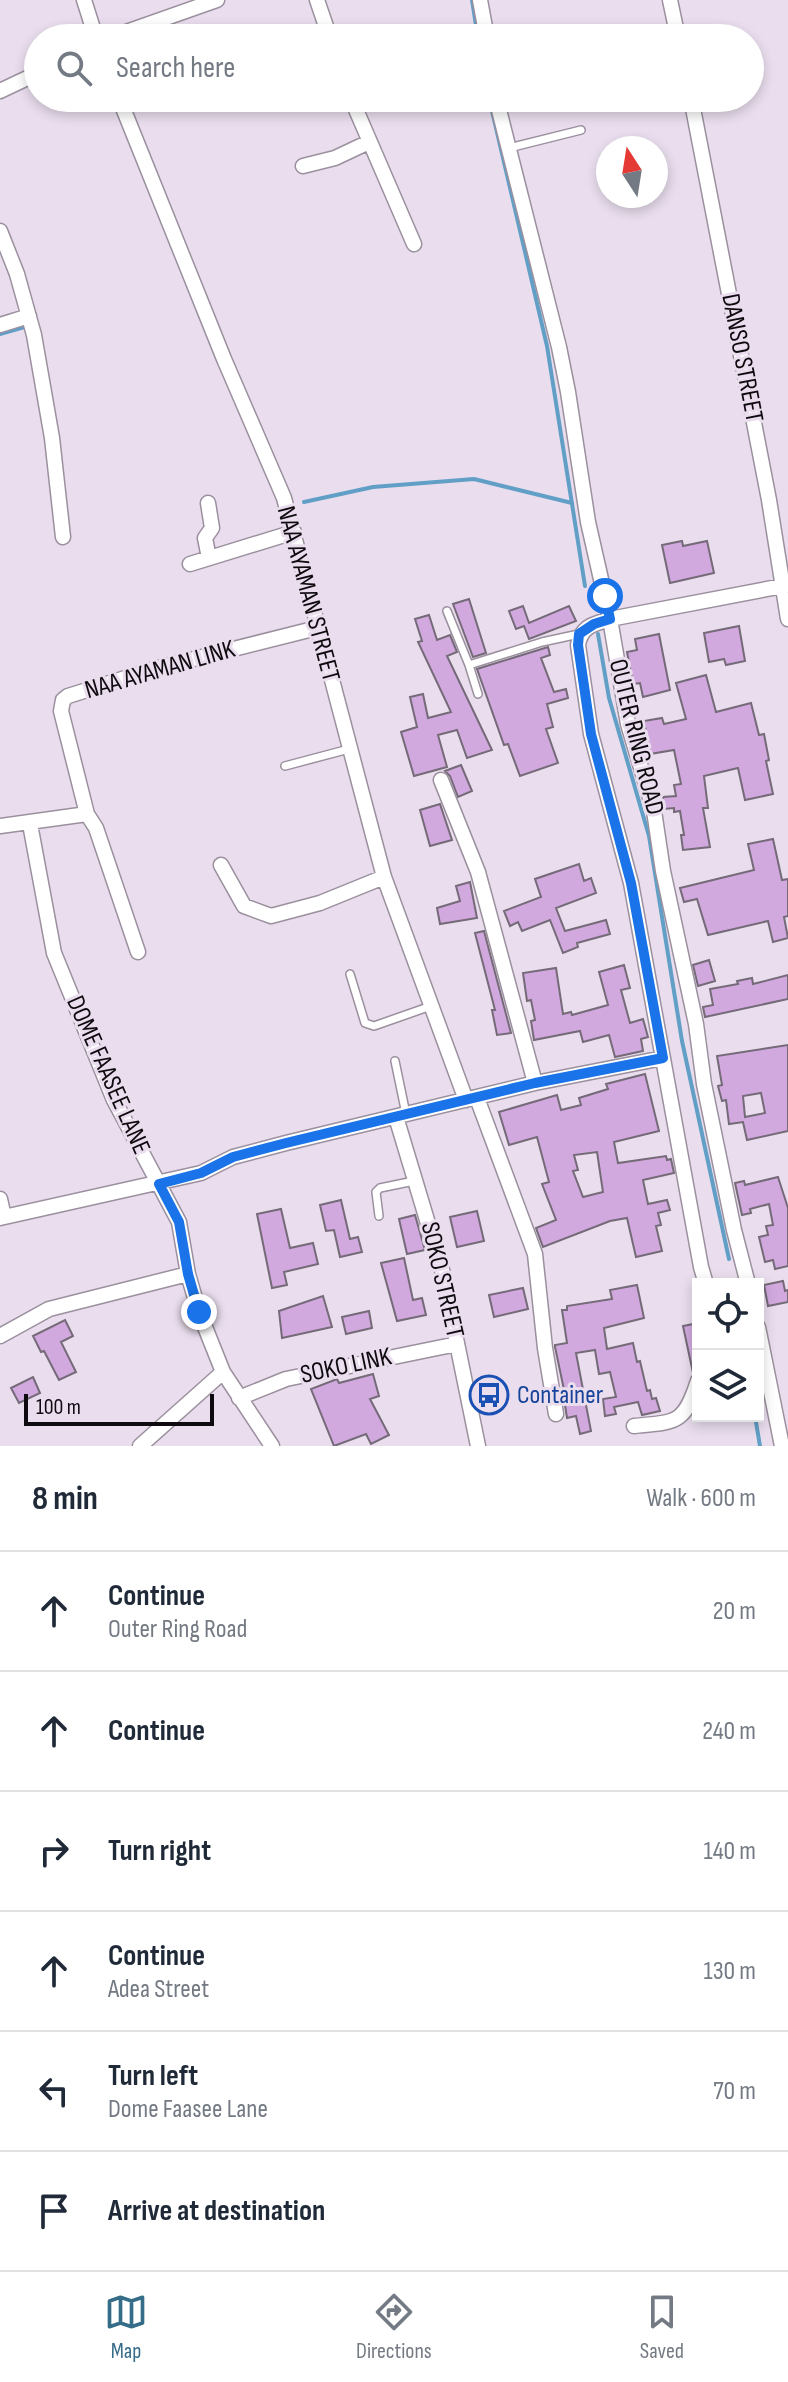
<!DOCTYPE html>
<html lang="en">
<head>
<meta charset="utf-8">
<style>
  body { margin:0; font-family:"Sofia Sans Condensed",sans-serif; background:#f2f2f3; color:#1f2937 }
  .controls { position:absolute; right:24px; bottom:24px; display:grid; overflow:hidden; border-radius:0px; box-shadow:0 4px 12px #0003 }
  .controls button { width:72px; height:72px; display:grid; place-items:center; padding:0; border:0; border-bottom:2px solid #e0e1e3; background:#fff; color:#1f2937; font:40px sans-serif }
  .compass { position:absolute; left:596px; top:136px; width:72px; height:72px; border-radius:50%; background:#fff; box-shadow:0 4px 12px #0003; rotate:348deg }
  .scale { position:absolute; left:24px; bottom:20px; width:190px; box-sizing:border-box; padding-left:8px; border:4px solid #0e0a0f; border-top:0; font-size:22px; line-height:28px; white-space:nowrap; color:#0e0a0f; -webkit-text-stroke:6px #eadeee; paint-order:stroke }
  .stop { position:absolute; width:24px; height:24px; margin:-18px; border:6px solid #1a73e8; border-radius:50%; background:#fff }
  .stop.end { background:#1a73e8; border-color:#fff; box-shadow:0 2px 8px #0008 }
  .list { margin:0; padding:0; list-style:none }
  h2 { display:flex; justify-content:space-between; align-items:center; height:104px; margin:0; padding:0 32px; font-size:34px }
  h2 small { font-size:26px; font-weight:400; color:#747a83 }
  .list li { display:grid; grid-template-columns:52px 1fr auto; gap:24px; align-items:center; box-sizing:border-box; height:120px; padding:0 32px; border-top:2px solid #e0e1e3 }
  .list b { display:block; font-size:30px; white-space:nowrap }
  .list p { margin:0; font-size:26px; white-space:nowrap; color:#747a83 }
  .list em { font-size:26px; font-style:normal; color:#747a83 }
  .icon { flex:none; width:44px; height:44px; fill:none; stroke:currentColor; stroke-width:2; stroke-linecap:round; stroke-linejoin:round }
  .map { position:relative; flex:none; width:788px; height:1446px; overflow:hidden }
  .search { position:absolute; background:#fff; box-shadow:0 4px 12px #0003; left:24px; right:24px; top:24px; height:88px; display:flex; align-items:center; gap:20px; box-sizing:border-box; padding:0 28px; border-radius:44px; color:#747a83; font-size:30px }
  .sheet { height:824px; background:#fff }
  nav { display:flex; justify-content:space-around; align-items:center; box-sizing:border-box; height:112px; border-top:2px solid #e0e1e3; background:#fff; font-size:22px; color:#747a83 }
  nav a { display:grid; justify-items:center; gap:4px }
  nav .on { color:#356c87 }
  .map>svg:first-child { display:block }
</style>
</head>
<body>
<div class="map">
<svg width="788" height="1446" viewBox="0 0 788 1446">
  <rect width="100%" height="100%" fill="#eadeee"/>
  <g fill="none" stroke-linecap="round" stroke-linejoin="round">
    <path stroke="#619fc6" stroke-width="4" d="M472 0 478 38
      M489 98 547 346 585 586
      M0 334 28 326
      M304 502 373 487 474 479 572 503
      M598 634 609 698 649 836 682 1041 729 1259
      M755 1416 760 1446"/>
  </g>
  <path fill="#d1a9df" stroke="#756a78" stroke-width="2" fill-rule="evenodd" d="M682 541 683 546 707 541 714 573 670 583 662 545Z
    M469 599 486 653 473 657 453 604Z
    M523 606 529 623 569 606 576 621 529 639 524 626 516 629 509 611Z
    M429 615 437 640 450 635 457 652 447 656 492 750 467 758 457 730 438 735 447 767 414 776 401 732 417 727 410 697 423 694 428 718 451 712 418 642 422 641 415 619Z
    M739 626 745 661 726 665 724 659 709 662 704 633Z
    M659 634 670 690 643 697 640 683 633 684 627 652 637 650 635 639Z
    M548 647 550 655 541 658 554 692 566 689 568 698 547 704 553 727 546 729 558 763 520 776 508 744 504 745 477 669Z
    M706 675 716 712 751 703 759 735 764 734 769 760 766 761 773 794 745 800 738 768 704 776 708 808H703L710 847 683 850 681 835H684L680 811 674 812V808L664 809 663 797 676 796 674 785 681 784 674 750 650 754 644 721 662 718 664 724 686 719 676 683Z
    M461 765 472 791 458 797 450 776 445 771Z
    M440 804 452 840 430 846 420 810Z
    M773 839 782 880 788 879V916L784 917 788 938 773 942 768 921 708 935 697 899 684 902 680 888 754 870 748 844Z
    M579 864 584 881 591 878 596 893 556 908 565 931 606 920 610 934 577 943 578 947 563 953 550 920 522 931 518 922 510 926 504 911 541 897 535 879Z
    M470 882 477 918 440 924 437 908 460 901 456 886Z
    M484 931 511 1033 497 1035 492 1010H495L475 933Z
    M709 960 715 981 698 986 693 965Z
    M624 965 630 988 621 990 630 1023 643 1019 648 1037 641 1039 643 1051 615 1057 609 1035 583 1042 580 1031 534 1040 531 1021 535 1020 531 1000 527 1001 523 973 556 968 563 1014 571 1012 572 1015 608 1005 599 972Z
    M788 975V999L705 1017 703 1007 713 1005 710 989 738 984 737 981 752 978 753 984Z
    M788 1045V1131L747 1140 743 1122 729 1124 726 1100 722 1101 718 1086 722 1085 717 1056ZM761 1093 765 1113 745 1117 743 1096Z
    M645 1074 659 1131 614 1142 618 1163 666 1156 667 1160 671 1159 674 1173 643 1180 648 1204 667 1200 670 1210 658 1213 661 1225 656 1226 662 1251 636 1257 627 1218 610 1221 543 1247 536 1228 556 1220 542 1184 549 1182 537 1137 509 1145 499 1112 557 1095 561 1110 581 1105 579 1098 608 1089 606 1084ZM597 1152 603 1192 583 1197 573 1171 578 1170 574 1155Z
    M778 1177 788 1208V1266L775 1269 773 1260 765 1262 759 1237 768 1235 766 1226 773 1225 769 1204 750 1209 751 1213 742 1215 735 1183 744 1181 745 1185Z
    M341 1200 350 1239 358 1237 362 1252 340 1257 334 1230 326 1231 320 1205Z
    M281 1209 290 1248 313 1243 318 1264 284 1272 287 1285 272 1288 257 1214Z
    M477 1211 484 1241 457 1247 450 1217Z
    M415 1215 425 1250 407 1254 399 1219Z
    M404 1258 413 1300 422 1298 426 1315 397 1321 381 1263Z
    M783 1281 785 1291 788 1290V1302L768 1306 764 1285Z
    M637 1285 644 1318 604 1328 607 1349 633 1343 637 1362 640 1361 647 1391 650 1390 652 1399 656 1398 660 1411 642 1415 638 1402 614 1407 616 1414 605 1416 603 1399 616 1397 610 1372 599 1374 595 1350 576 1353 591 1431 580 1434 576 1416 567 1418 565 1405 567 1404 555 1347V1345L567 1343 562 1310H567V1306L612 1299 610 1290Z
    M523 1288 528 1309 494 1317 489 1295Z
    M323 1296 332 1327 282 1338 279 1311Z
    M369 1311 372 1328 346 1334 342 1317Z
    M65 1320 73 1336 61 1342 76 1372 59 1380 44 1351 41 1352 33 1336Z
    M698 1323V1371L693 1373 683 1326Z
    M373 1374 379 1396 370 1399 389 1435 371 1444 366 1434 334 1446 311 1389 337 1379 339 1383Z
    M33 1377 40 1393 19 1403 11 1388Z"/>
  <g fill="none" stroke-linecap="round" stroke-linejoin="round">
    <defs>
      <path id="lane" d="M509 148 581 130
        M447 611 469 665 542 642 579 634
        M469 665 478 694
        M285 766 349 749
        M350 974 365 1023 374 1026 431 1006
        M395 1061 406 1114
        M379 1216 376 1192 380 1188 414 1181"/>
      <path id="street" d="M84 0 96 38
        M317 0 330 38
        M480 0 487 38
        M670 0 678 38
        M109 38 217 0
        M0 91 38 73
        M119 98 224 359 284 498 384 877 466 1100
        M351 98 414 244
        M496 98 559 347 568 392 588 522 610 619 628 724 654 811 663 871 696 1024 704 1084 734 1230 748 1284
        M691 98 769 500 788 619
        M303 166 335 158 369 142
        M0 231 17 274 34 335 52 438 63 537
        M0 325 29 316
        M208 503 212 528 205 538 209 558
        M190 564 294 532
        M441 780 478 872 535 1083
        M87 814 96 828 138 952
        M30 824 54 953 114 1100 179 1222 188 1274 199 1312 223 1372 272 1446
        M0 826 87 814 61 711 63 700 68 696 154 669 317 628
        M221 865 244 906 271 916 320 903 384 877
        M477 1098 535 1254 545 1348 556 1414
        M396 1117 442 1270 478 1446
        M0 1199 4 1217
        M0 1218 201 1173 233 1157 286 1143 535 1083 663 1058
        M706 1284 701 1267 631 883 591 734 578 645C581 626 594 624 610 619L788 585
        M758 1327 782 1446
        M0 1336 49 1309 188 1274
        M239 1398 286 1379 457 1344
        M634 1426C677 1422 684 1424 698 1381
        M140 1446 223 1372"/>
    </defs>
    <use href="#lane" stroke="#9b909e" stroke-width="10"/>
    <use href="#street" stroke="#9b909e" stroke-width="17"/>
    <use href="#lane" stroke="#fff" stroke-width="7"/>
    <use href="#street" stroke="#fff" stroke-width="14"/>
  </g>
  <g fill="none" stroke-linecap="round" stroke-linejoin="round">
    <path stroke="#1a73e8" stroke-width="10" d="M199 1312 188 1274 179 1222 159 1184 201 1173 233 1157 286 1143 535 1083 663 1058 631 883 591 734 578 645 579 634 594 624 610 619 605 596"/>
  </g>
  <defs>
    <symbol id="bus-ring" viewBox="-11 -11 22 22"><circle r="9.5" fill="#eadeee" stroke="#1a4fb4" stroke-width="1.5"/><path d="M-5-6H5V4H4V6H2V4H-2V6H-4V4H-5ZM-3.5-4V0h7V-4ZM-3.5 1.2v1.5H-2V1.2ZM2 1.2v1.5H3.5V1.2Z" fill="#1a4fb4"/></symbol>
  </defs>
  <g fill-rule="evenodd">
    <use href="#bus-ring" x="467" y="1373" width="44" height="44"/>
  </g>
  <g text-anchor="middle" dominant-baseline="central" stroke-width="6" stroke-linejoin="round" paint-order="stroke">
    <g font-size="26" fill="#0e0a0f" stroke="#eadeee">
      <text transform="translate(742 358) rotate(79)">DANSO STREET</text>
      <text transform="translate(308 594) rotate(75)">NAA AYAMAN STREET</text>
      <text transform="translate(160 670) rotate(-16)">NAA AYAMAN LINK</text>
      <text transform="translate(636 737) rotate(76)">OUTER RING ROAD</text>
      <text transform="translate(108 1075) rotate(66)">DOME FAASEE LANE</text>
      <text transform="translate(442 1280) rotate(77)">SOKO STREET</text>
      <text transform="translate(346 1366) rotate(-12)">SOKO LINK</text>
    </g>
    <g font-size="26" fill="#164399" stroke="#eadeee" text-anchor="start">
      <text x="517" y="1395">Container</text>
    </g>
  </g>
</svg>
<div class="controls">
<button><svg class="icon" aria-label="locate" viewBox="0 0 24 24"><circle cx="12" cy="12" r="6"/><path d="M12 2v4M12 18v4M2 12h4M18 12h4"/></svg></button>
<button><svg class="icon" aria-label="layers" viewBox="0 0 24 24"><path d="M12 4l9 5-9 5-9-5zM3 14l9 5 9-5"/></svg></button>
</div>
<svg class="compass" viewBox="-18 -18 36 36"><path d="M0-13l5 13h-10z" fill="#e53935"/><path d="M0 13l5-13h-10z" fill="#747a83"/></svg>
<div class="scale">100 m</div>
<div class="stop" style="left:605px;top:596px"></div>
<div class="stop end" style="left:199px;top:1312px"></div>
<div class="search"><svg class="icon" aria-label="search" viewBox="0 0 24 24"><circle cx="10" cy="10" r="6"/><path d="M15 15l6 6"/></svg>Search here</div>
</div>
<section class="sheet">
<h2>8 min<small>Walk · 600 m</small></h2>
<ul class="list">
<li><svg class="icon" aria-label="ahead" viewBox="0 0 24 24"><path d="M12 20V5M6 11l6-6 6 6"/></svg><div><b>Continue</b><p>Outer Ring Road</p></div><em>20 m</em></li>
<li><svg class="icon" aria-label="ahead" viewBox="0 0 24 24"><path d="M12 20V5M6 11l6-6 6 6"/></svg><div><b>Continue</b></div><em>240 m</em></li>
<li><svg class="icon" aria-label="right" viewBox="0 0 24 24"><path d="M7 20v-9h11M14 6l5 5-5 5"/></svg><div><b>Turn right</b></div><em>140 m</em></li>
<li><svg class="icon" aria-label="ahead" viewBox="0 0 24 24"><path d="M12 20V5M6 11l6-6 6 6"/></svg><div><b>Continue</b><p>Adea Street</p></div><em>130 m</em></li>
<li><svg class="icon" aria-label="left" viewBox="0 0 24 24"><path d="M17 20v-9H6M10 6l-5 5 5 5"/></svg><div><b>Turn left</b><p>Dome Faasee Lane</p></div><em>70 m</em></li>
<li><svg class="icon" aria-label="arrive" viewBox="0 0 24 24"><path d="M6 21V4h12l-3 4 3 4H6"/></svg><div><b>Arrive at destination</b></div></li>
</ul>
</section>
<nav>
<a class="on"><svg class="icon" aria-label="map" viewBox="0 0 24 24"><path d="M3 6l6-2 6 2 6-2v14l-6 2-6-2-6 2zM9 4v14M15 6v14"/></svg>Map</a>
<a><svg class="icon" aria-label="directions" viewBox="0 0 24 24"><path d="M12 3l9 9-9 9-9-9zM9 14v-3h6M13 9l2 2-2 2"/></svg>Directions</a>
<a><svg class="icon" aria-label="saved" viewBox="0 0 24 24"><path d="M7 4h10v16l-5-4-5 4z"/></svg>Saved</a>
</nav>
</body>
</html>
